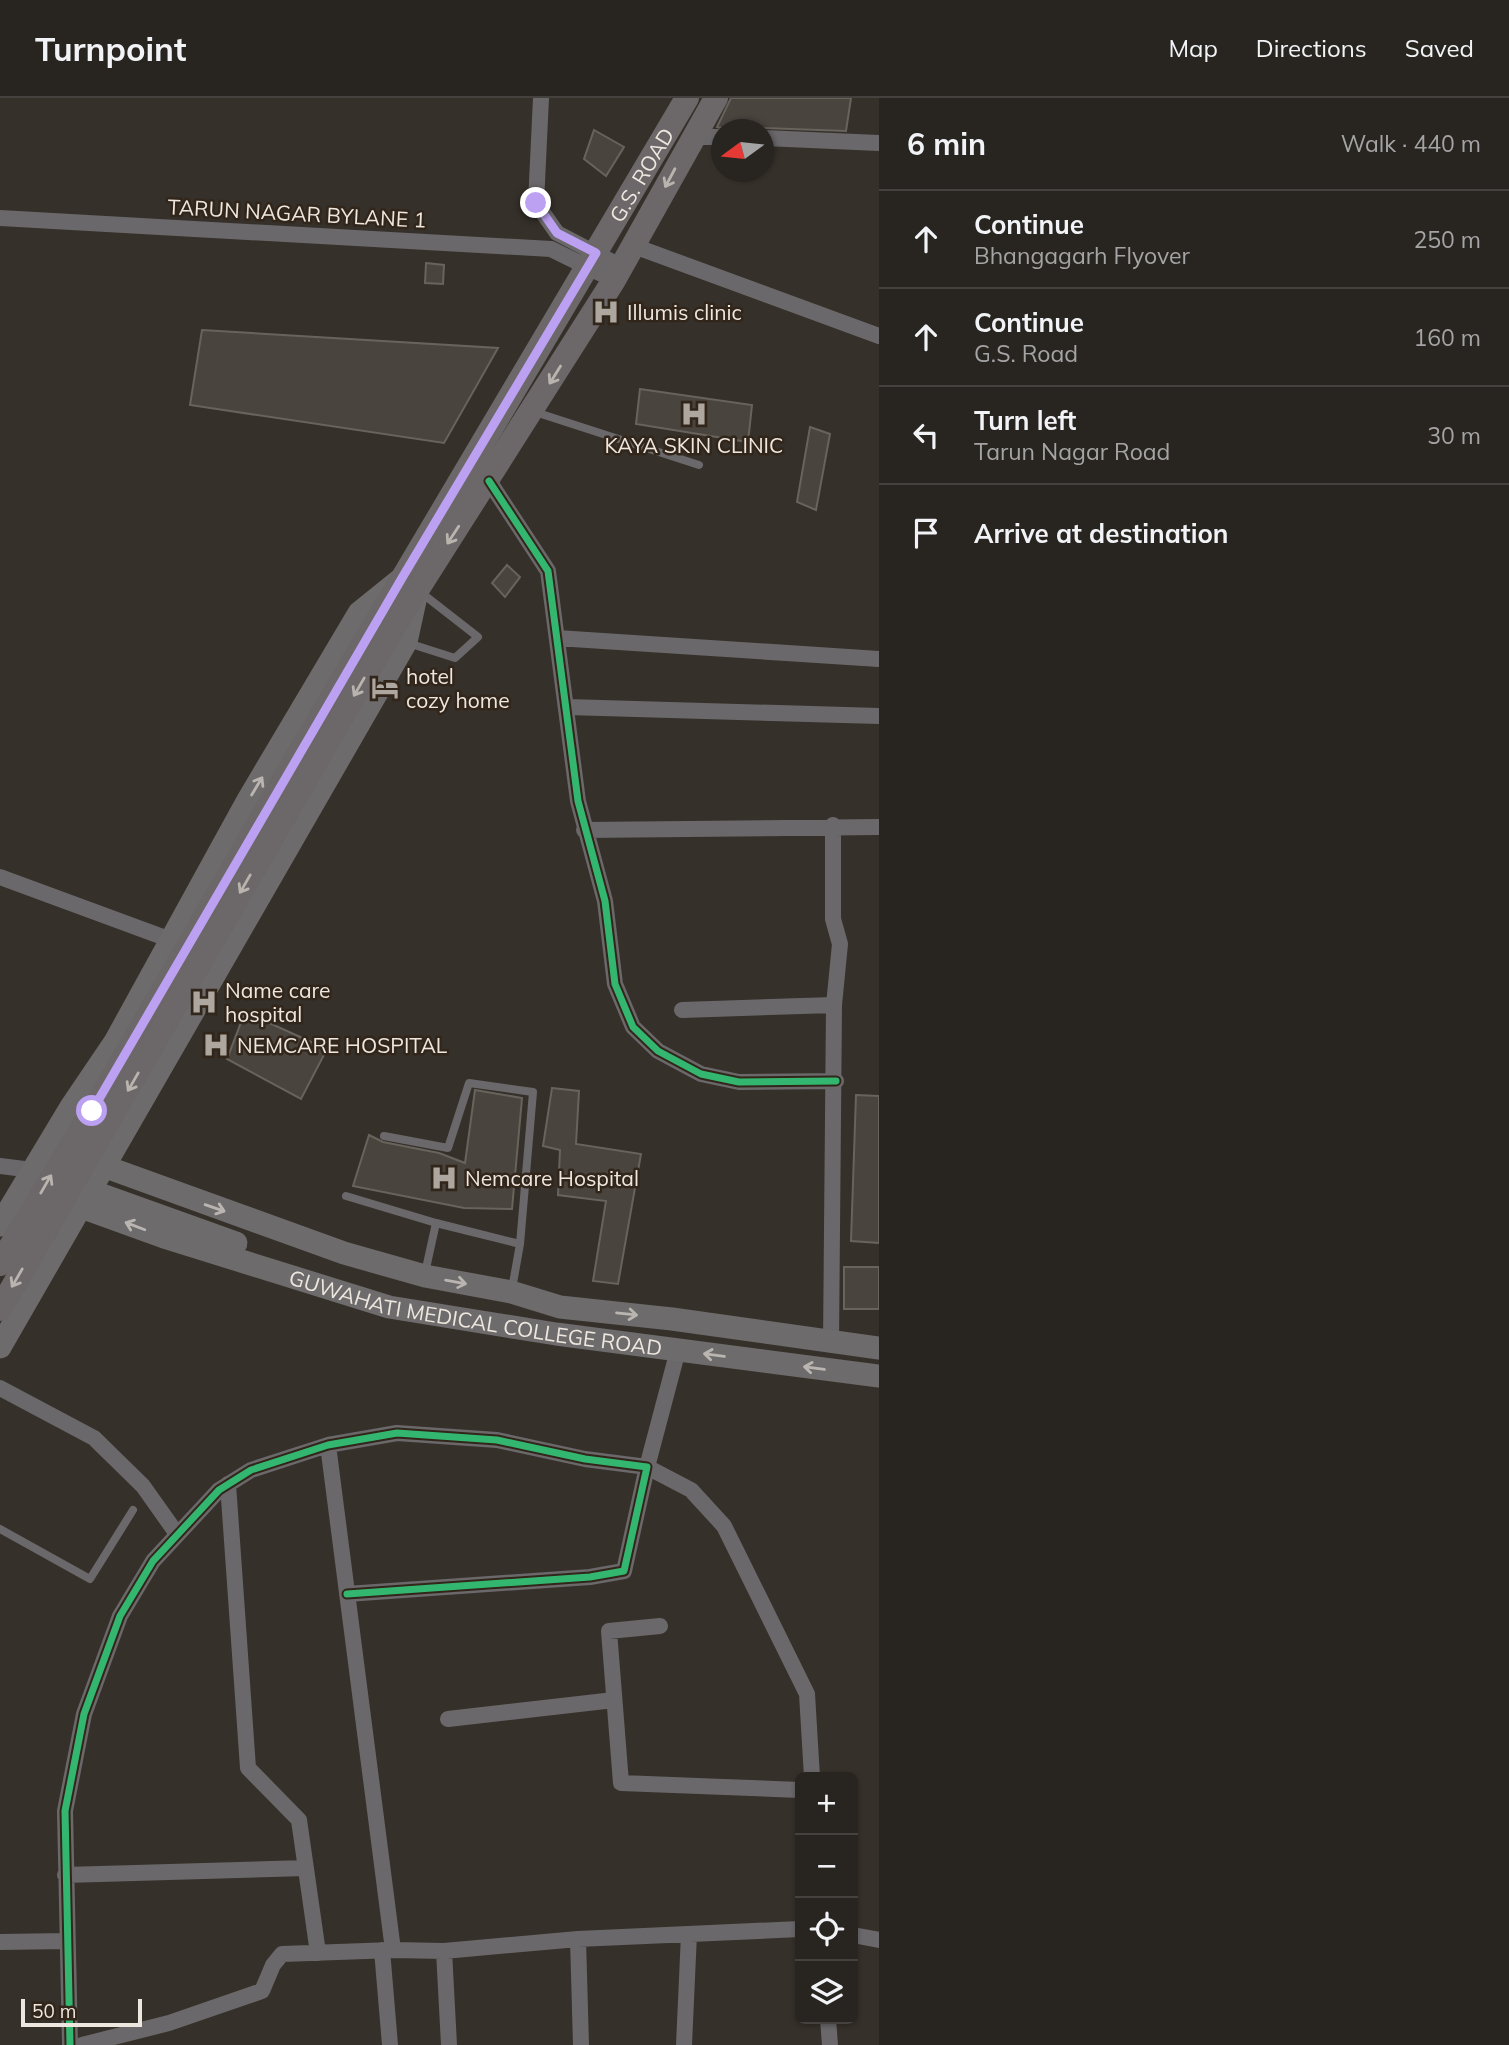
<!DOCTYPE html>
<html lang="en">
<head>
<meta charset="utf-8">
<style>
  body { margin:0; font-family:Mulish,sans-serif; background:#302c29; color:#f1f3f6 }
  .controls { position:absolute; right:21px; bottom:21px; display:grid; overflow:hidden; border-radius:10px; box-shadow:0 2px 5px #0004 }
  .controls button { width:63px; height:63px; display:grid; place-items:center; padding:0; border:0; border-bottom:2px solid #44413e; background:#282420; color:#f1f3f6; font:35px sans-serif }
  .compass { position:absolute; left:711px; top:21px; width:63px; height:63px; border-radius:50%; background:#282420; box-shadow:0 2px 5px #0004; rotate:255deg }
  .scale { position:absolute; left:21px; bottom:18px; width:121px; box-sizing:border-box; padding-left:7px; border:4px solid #eee7df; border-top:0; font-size:19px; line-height:24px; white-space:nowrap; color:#eee7df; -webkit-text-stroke:5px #32261b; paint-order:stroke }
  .stop { position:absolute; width:21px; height:21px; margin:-16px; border:5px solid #bca0f2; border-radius:50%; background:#fff }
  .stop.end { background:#bca0f2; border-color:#fff; box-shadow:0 2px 7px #0008 }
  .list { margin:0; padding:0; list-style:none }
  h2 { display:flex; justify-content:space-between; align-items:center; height:91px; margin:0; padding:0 28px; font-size:30px }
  h2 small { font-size:23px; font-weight:400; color:#a5a4a5 }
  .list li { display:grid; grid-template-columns:46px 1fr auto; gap:21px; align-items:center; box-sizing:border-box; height:98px; padding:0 28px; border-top:2px solid #44413e }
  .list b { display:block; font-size:26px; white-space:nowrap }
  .list p { margin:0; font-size:23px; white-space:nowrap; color:#a5a4a5 }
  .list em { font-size:23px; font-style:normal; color:#a5a4a5 }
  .icon { flex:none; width:38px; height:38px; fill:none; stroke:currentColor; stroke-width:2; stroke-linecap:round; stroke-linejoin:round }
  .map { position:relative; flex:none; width:879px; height:1947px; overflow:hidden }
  header { display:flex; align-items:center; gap:42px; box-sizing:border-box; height:98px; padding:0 35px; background:#282420; border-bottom:2px solid #44413e }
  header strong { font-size:33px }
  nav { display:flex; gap:38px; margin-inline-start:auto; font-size:24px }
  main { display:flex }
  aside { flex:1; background:#282420 }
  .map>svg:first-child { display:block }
</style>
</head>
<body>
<header>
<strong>Turnpoint</strong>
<nav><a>Map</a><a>Directions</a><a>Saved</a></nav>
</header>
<main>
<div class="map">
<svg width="879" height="1947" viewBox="0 0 879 1947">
  <rect width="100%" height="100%" fill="#36302a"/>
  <path fill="#49443e" stroke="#68635d" stroke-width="2" d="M731 0H851L846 33 764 30 729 32 717 29Z
    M594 32 624 49 606 78 584 61Z
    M426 165 444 167 443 186 425 185Z
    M202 232 498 250 444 345 190 307Z
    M640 291 752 307 748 344 636 326Z
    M810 329 830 336 816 412 797 404Z
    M507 467 520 479 505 499 492 485Z
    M245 914 327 951 301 1001 227 961Z
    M552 990 579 993 576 1046 641 1056 618 1186 593 1183 606 1103 558 1097 560 1052 543 1048Z
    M475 992 522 1000 512 1111 464 1110 353 1088 369 1037 383 1044 439 1055 465 1065Z
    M856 997 879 998V1145L851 1143Z
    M844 1169H879V1211H844Z"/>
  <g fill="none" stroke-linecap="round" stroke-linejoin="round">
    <path stroke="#6a686a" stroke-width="8" d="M535 314 699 367
      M408 545 455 560 478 539 419 493
      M384 1038 448 1050 469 985 533 994 520 1146 512 1191
      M346 1098 436 1125 425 1175
      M436 1125 520 1146
      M0 1431 90 1481 133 1412"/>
    <path stroke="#6a686a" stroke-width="16" d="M541 0 536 105 557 135 622 169
      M692 39H722
      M764 40 879 45
      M0 120 551 151 614 182
      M634 148 879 238
      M489 383 548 473 578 703 605 803 615 886 633 929 658 953 701 976 739 984 836 983
      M557 540 879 561
      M567 609 879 618
      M584 732 879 729
      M0 779 171 842
      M682 912 834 907
      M0 1068 32 1072
      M831 1245 834 907 840 846 833 821V727
      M678 1252 647 1369 691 1392 724 1428 807 1596 812 1679
      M0 1290 94 1340 143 1388 177 1436
      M328 1347 393 1852 444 1853 449 1947
      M228 1386 248 1670 299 1722 318 1855
      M660 1528 609 1533 621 1685 800 1692
      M448 1621 614 1602
      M65 1777 306 1770
      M853 1837 879 1842
      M0 1844 66 1843
      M382 1852 390 1947
      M444 1853 578 1841
      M828 1921 830 1947
      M70 1947 65 1713 84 1616 120 1518 153 1463 219 1392 251 1372 328 1347 397 1335 497 1342 585 1361 647 1369 624 1473 590 1479 347 1496
      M82 1947 169 1925 262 1893 273 1867 282 1856 393 1852
      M581 1947 578 1841 800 1831
      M684 1947 689 1836"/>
    <g stroke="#6d6b6b" stroke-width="23">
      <path d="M106 1069 344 1155 425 1178 511 1194 560 1209 672 1221 879 1250"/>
      <path d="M77 1088 236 1145"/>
      <path id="s1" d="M81 1109 164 1139 389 1209 556 1236 879 1278"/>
      <path d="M0 1127 71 1009 115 944 248 702 359 515 400 482"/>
      <path d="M0 1249 406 544 416 498"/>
    </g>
    <g stroke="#6c6768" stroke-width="24">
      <path id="s2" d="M0 1166 109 986 302 650 687 0"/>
      <path d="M0 1211 393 530 614 182 716 0"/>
    </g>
    <defs>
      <path id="cycleway" d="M489 383 548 473 578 703 605 803 615 886 633 929 658 953 701 976 739 984 836 983
        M70 1947 65 1713 84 1616 120 1518 153 1463 219 1392 251 1372 328 1347 397 1335 497 1342 585 1361 647 1369 624 1473 590 1479 347 1496"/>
    </defs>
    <use href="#cycleway" stroke="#32261b" stroke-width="11"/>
    <use href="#cycleway" stroke="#33b770" stroke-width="7"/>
  </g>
  <defs><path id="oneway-shaft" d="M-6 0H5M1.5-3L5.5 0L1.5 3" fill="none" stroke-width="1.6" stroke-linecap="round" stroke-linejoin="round" transform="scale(1.75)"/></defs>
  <g stroke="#bab4af">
    <use href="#oneway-shaft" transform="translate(670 80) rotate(118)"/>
    <use href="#oneway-shaft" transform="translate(555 277) rotate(122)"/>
    <use href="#oneway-shaft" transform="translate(453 437) rotate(123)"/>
    <use href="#oneway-shaft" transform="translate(359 589) rotate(120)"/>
    <use href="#oneway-shaft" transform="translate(245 786) rotate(120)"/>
    <use href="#oneway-shaft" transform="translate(133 984) rotate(120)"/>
    <use href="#oneway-shaft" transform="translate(46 1086) rotate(-60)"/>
    <use href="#oneway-shaft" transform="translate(17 1180) rotate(120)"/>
  </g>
  <g stroke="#bab5b1">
    <use href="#oneway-shaft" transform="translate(257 688) rotate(-59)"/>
    <use href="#oneway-shaft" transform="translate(215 1110) rotate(19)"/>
    <use href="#oneway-shaft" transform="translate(135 1128) rotate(-159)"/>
    <use href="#oneway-shaft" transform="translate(456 1184) rotate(10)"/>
    <use href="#oneway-shaft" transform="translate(627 1216) rotate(6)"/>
    <use href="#oneway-shaft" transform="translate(714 1257) rotate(-172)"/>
    <use href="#oneway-shaft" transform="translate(814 1270) rotate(-172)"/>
  </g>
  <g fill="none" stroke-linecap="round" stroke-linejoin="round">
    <path stroke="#bca0f2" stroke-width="9" d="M92 1013 402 480 596 155 557 135 536 105"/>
  </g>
  <defs>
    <symbol id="hospital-bare" viewBox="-9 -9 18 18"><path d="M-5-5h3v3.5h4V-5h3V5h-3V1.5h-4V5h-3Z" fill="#aea7a0" stroke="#32261b" stroke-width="2.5" paint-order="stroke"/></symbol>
    <symbol id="hotel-bare" viewBox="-9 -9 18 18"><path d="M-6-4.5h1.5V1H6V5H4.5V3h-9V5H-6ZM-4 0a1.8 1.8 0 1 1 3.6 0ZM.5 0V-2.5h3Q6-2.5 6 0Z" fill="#aea7a0" stroke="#32261b" stroke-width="2.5" paint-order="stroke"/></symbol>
  </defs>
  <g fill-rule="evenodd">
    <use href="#hospital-bare" x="587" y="195" width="38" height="38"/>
    <use href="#hospital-bare" x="675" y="297" width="38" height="38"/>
    <use href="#hotel-bare" x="366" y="571" width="38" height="38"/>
    <use href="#hospital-bare" x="185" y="885" width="38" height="38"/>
    <use href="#hospital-bare" x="197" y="928" width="38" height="38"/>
    <use href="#hospital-bare" x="425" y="1061" width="38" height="38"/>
  </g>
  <g text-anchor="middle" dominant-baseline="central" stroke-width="5" stroke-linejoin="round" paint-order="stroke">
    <g font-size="21" fill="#eee7df" stroke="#32261b">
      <text stroke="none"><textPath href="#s2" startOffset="1264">G.S. ROAD</textPath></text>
      <text transform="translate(297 115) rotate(3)">TARUN NAGAR BYLANE 1</text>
      <text stroke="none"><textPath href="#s1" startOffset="410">GUWAHATI MEDICAL COLLEGE ROAD</textPath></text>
    </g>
    <g font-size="21" fill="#eee7df" stroke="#32261b" text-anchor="start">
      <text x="627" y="214">Illumis clinic</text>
      <text x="694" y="347" text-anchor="middle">KAYA SKIN CLINIC</text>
      <text x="406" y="578">hotel<tspan x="406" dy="24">cozy home</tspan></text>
      <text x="225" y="892">Name care<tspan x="225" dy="24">hospital</tspan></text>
      <text x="237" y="947">NEMCARE HOSPITAL</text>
      <text x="465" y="1080">Nemcare Hospital</text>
    </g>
  </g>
</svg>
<div class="controls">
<button>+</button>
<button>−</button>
<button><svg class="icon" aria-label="locate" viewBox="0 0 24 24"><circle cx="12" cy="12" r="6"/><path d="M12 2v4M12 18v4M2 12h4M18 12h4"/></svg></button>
<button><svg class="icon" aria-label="layers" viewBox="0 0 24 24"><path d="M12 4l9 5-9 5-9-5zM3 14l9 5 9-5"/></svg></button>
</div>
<svg class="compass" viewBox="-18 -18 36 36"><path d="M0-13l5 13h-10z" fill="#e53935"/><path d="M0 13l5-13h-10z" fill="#a5a4a5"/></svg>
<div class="scale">50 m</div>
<div class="stop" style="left:92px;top:1013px"></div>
<div class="stop end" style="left:536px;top:105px"></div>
</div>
<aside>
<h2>6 min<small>Walk · 440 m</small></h2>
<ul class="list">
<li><svg class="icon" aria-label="ahead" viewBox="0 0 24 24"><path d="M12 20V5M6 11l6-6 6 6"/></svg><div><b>Continue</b><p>Bhangagarh Flyover</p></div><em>250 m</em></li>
<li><svg class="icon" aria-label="ahead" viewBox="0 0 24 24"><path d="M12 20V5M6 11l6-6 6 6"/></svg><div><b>Continue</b><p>G.S. Road</p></div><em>160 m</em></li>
<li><svg class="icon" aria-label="left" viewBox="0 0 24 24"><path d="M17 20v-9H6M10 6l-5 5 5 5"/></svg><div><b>Turn left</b><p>Tarun Nagar Road</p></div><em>30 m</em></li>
<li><svg class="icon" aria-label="arrive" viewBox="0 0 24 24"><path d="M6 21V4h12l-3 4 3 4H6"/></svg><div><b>Arrive at destination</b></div></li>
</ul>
</aside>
</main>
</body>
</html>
